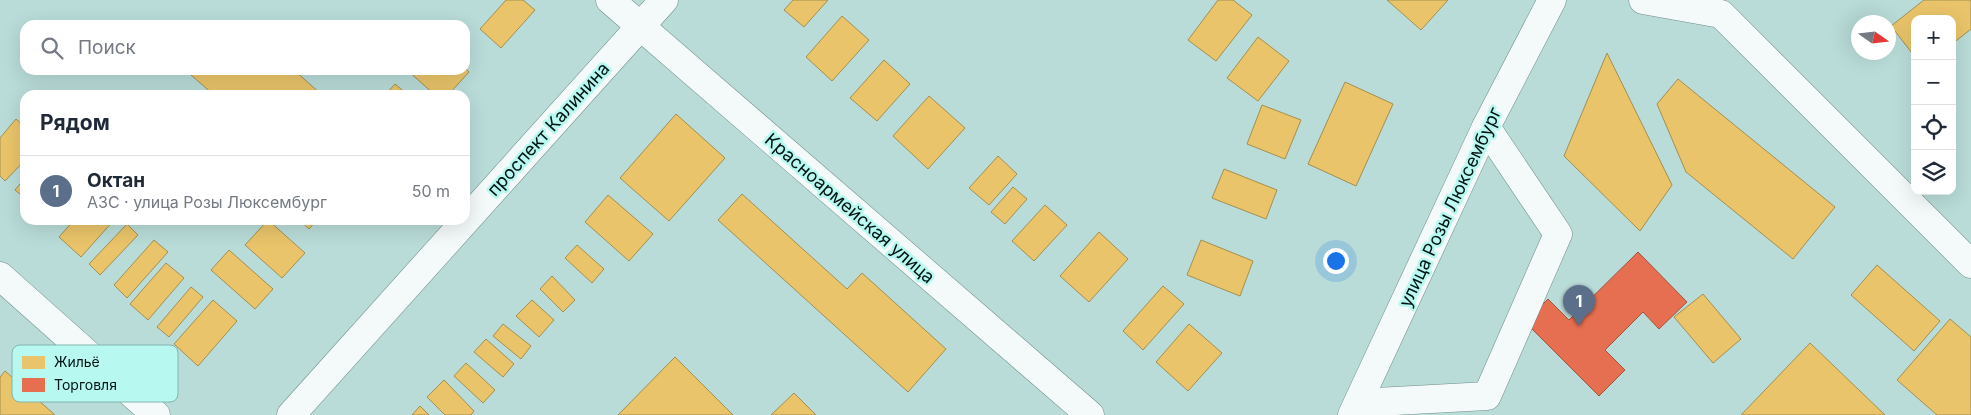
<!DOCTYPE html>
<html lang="ru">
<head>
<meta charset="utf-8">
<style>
  body { margin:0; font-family:Inter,sans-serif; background:#f2f2f3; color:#1f2937 }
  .controls { position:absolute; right:15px; top:15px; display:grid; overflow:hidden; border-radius:10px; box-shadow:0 5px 20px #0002 }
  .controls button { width:45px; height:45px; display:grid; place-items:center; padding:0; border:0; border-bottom:1px solid #e0e1e3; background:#fff; color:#1f2937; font:25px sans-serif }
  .compass { position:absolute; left:1851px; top:15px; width:45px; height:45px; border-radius:50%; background:#fff; box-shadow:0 5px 20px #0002; rotate:104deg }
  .you { position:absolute; left:1335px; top:260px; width:18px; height:18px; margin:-12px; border:4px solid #fff; border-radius:50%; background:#1a73e8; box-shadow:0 0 0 8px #1a73e833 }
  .badge { display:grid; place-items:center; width:32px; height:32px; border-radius:50%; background:#2563eb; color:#fff; font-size:16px; font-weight:700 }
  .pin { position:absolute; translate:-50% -41px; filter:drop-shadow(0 1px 2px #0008) }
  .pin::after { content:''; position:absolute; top:26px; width:18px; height:15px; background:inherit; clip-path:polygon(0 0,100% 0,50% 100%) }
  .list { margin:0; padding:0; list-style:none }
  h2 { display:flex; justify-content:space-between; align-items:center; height:65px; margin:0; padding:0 20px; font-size:21px }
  h2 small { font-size:16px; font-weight:400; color:#747a83 }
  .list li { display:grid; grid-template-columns:32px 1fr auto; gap:15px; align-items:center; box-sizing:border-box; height:70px; padding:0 20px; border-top:1px solid #e0e1e3 }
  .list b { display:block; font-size:19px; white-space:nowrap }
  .list p { margin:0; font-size:16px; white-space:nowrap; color:#747a83 }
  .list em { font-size:16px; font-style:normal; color:#747a83 }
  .icon { flex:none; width:28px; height:28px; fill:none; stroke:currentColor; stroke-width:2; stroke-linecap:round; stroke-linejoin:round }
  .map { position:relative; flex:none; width:1971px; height:415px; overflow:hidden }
  .search { position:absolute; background:#fff; box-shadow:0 5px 20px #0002; left:20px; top:20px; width:450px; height:55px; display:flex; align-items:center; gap:12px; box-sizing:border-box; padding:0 18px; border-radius:15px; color:#747a83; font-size:19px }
  .panel { position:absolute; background:#fff; box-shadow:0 5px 20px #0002; left:20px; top:90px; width:450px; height:135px; border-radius:15px }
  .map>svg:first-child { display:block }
</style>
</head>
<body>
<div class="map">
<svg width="1971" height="415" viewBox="0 0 1971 415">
  <rect width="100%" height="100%" fill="#b9dcd8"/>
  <path fill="#e9c46a" stroke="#a38f4f" d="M506 0H523L535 10 501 48 480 29Z
    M793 0H828L804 27 784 10Z
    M1218 0H1233L1252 15 1216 61 1188 40Z
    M1387 0H1448L1421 30Z
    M1924 0H1971V29L1952 44V19H1915V57L1891 26Z
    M842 16 869 40 832 81 806 57Z
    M1258 37 1289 61 1258 101 1227 78Z
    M1607 53 1672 185 1640 231 1564 156Z
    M884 60 910 84 877 121 850 98Z
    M465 68 469 72 448 95H435L407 70H465Z
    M196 70H294L322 95H214L191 75Z
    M1678 79 1835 207 1793 259 1686 172 1657 104Z
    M1345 82 1393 104 1356 186 1308 164Z
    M395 84 408 95H385Z
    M929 96 965 128 928 169 893 136Z
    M1262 105 1301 120 1285 159 1247 144Z
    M676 114 725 158 669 221 620 178Z
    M16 119 25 127V160L5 181 0 176V138Z
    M998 156 1017 174 989 205 969 188Z
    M1224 169 1277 190 1266 219 1212 198Z
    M25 178V198L15 190Z
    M1013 187 1027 199 1005 224 991 212Z
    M742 194 847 289 862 273 946 349 908 392 718 220Z
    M608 195 653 234 629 261 585 222Z
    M1045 205 1067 225 1034 261 1012 241Z
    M74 220H114L81 257 59 237Z
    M268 220 305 253 282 278 245 245Z
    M299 220H317L309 229Z
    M127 224 138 235 100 275 89 264Z
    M1099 232 1128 259 1089 302 1060 276Z
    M154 240 168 252 127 298 114 285Z
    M1201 240 1253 261 1240 296 1187 275Z
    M577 245 604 269 592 283 565 258Z
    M229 250 273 289 255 309 211 270Z
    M166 263 184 278 148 320 130 304Z
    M1877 265 1940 321 1914 351 1851 295Z
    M552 276 575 300 563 312 540 289Z
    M1163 286 1184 304 1143 350 1123 331Z
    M191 287 203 297 169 337 157 327Z
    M1703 294 1741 339 1713 363 1674 317Z
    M213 300 237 321 198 366 174 344Z
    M532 300 554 320 539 337 516 316Z
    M1950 319 1971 337V415H1937L1897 380Z
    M503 324 531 346 521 359 493 336Z
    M1189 324 1222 353 1188 391 1156 362Z
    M486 339 514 364 503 377 474 352Z
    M1810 343 1885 415H1741Z
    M675 357 733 415H618Z
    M466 363 495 390 483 403 454 376Z
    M5 371 54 414V415H0V377Z
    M444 380 474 411 471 415H445L427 397Z
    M794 393 816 415H771Z
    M420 406 429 415H412Z"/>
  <path fill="#e76f51" stroke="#a2533e" d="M1638 252 1687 302 1659 329 1643 312 1605 350 1625 370 1599 396 1525 322 1548 299 1569 320Z"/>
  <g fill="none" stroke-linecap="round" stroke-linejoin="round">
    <defs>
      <path id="minor" d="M610 0 1090 415
        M1643 0 1721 14 1971 264
        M1358 403 1487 396 1558 234 1486 127
        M291 415 664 0"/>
      <path id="major" d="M0 276 156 415
        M1352 415 1486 127 1552 0"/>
    </defs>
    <use href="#minor" stroke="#6f8c89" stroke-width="29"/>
    <use href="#major" stroke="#6f8c89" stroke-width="29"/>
    <use href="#minor" stroke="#f4faf9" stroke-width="28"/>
    <use href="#major" stroke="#f4faf9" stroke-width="28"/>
  </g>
  <g text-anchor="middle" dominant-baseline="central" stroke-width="5" stroke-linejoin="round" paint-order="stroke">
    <g font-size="18" fill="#001311" stroke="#b7f9f1">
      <text transform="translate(548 129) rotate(-48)">проспект Калинина</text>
      <text transform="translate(1450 207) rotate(-65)">улица Розы Люксембург</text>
      <text transform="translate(850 208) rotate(41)">Красноармейская улица</text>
    </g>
  </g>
  <rect x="12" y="345" width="166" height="57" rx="8" fill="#b7f9f1" stroke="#80b4ae" stroke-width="1"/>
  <rect x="22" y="356" width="23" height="13" fill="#e9c46a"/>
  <rect x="22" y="378" width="23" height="14" fill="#e76f51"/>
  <g font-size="14" fill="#001311">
    <text x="54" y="367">Жильё</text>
    <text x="54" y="390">Торговля</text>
  </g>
</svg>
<div class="controls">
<button>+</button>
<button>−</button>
<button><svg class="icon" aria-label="locate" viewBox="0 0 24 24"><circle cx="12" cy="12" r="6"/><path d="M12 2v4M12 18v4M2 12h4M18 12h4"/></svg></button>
<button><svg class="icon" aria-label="layers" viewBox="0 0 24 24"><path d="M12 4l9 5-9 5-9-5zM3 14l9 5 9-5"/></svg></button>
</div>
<svg class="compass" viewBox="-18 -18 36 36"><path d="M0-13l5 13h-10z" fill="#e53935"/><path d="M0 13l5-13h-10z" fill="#747a83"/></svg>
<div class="you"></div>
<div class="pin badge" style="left:1579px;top:326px;background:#5c6f8a">1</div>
<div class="search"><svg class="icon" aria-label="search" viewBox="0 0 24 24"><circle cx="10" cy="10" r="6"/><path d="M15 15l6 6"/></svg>Поиск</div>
<section class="panel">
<h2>Рядом<small></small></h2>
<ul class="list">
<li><span class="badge" style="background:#5c6f8a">1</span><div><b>Октан</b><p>АЗС · улица Розы Люксембург</p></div><em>50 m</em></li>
</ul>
</section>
</div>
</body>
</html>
